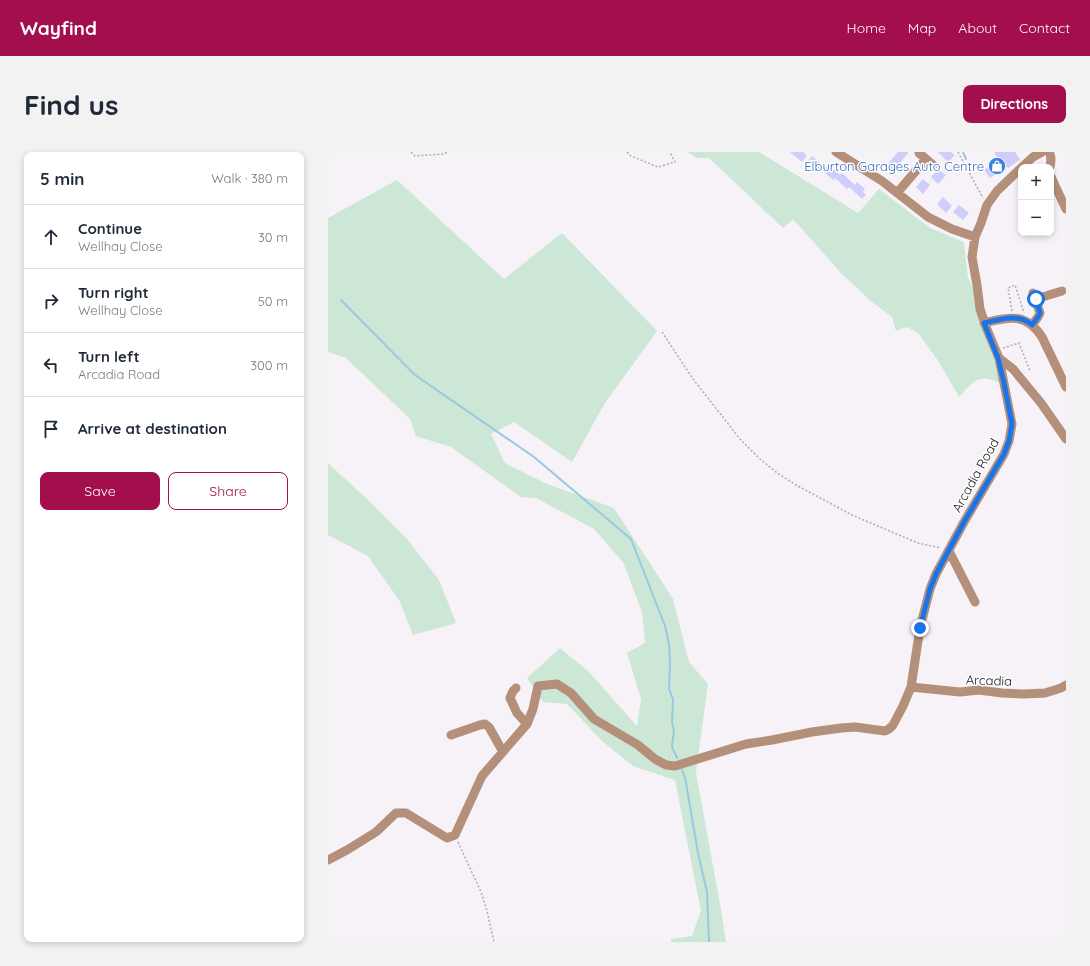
<!DOCTYPE html>
<html lang="en">
<head>
<meta charset="utf-8">
<style>
  body { margin:0; font-family:Quicksand,sans-serif; background:#f2f2f3; color:#1f2937 }
  .controls { position:absolute; right:12px; top:12px; display:grid; overflow:hidden; border-radius:8px; box-shadow:0 2px 6px #0003 }
  .controls button { width:36px; height:36px; display:grid; place-items:center; padding:0; border:0; border-bottom:1px solid #e0e1e3; background:#fff; color:#1f2937; font:20px sans-serif }
  .stop { position:absolute; width:12px; height:12px; margin:-9px; border:3px solid #1a73e8; border-radius:50%; background:#fff }
  .stop.end { background:#1a73e8; border-color:#fff; box-shadow:0 1px 4px #0008 }
  .list { margin:0; padding:0; list-style:none }
  h2 { display:flex; justify-content:space-between; align-items:center; height:52px; margin:0; padding:0 16px; font-size:17px }
  h2 small { font-size:13px; font-weight:400; color:#747a83 }
  .list li { display:grid; grid-template-columns:26px 1fr auto; gap:12px; align-items:center; box-sizing:border-box; height:64px; padding:0 16px; border-top:1px solid #e0e1e3 }
  .list b { display:block; font-size:15px; white-space:nowrap }
  .list p { margin:0; font-size:13px; white-space:nowrap; color:#747a83 }
  .list em { font-size:13px; font-style:normal; color:#747a83 }
  .actions { display:flex; gap:8px; padding:12px 16px }
  .actions a { flex:1; padding:9px 0; border:1px solid #a30e4d; border-radius:8px; text-align:center; font-size:14px; color:#a30e4d }
  .actions .main { background:#a30e4d; color:#fff }
  .icon { flex:none; width:22px; height:22px; fill:none; stroke:currentColor; stroke-width:2; stroke-linecap:round; stroke-linejoin:round }
  .map { position:relative; flex:none; width:738px; height:790px; overflow:hidden; border-radius:8px }
  header { display:flex; align-items:center; gap:24px; box-sizing:border-box; height:56px; padding:0 20px; background:#a30e4d; color:#fff }
  header strong { font-size:19px }
  nav { display:flex; gap:22px; margin-inline-start:auto; font-size:14px }
  .intro { display:flex; align-items:center; justify-content:space-between; box-sizing:border-box; height:96px; padding:0 24px }
  h1 { margin:0; font-size:28px }
  .button { padding:10px 18px; border-radius:8px; background:#a30e4d; color:#fff; font-size:14px; font-weight:700 }
  main { display:flex; gap:24px; padding:0 24px }
  aside { flex:1; background:#fff; border-radius:8px; box-shadow:0 2px 6px #0003 }
  .map>svg:first-child { display:block }
</style>
</head>
<body>
<header>
<strong>Wayfind</strong>
<nav><a>Home</a><a>Map</a><a>About</a><a>Contact</a></nav>
</header>
<div class="intro"><h1>Find us</h1><a class="button">Directions</a></div>
<main>
<aside>
<h2>5 min<small>Walk · 380 m</small></h2>
<ul class="list">
<li><svg class="icon" aria-label="ahead" viewBox="0 0 24 24"><path d="M12 20V5M6 11l6-6 6 6"/></svg><div><b>Continue</b><p>Wellhay Close</p></div><em>30 m</em></li>
<li><svg class="icon" aria-label="right" viewBox="0 0 24 24"><path d="M7 20v-9h11M14 6l5 5-5 5"/></svg><div><b>Turn right</b><p>Wellhay Close</p></div><em>50 m</em></li>
<li><svg class="icon" aria-label="left" viewBox="0 0 24 24"><path d="M17 20v-9H6M10 6l-5 5 5 5"/></svg><div><b>Turn left</b><p>Arcadia Road</p></div><em>300 m</em></li>
<li><svg class="icon" aria-label="arrive" viewBox="0 0 24 24"><path d="M6 21V4h12l-3 4 3 4H6"/></svg><div><b>Arrive at destination</b></div></li>
</ul>
<div class="actions"><a class="main">Save</a><a>Share</a></div>
</aside>
<div class="map">
<svg width="738" height="790" viewBox="0 0 738 790">
  <rect width="100%" height="100%" fill="#f7f2f8"/>
  <path fill="#cce7d5" d="M360 0H431L530 61 551 37 602 76 636 90 640 126 647 140 667 205 672 231C650 221 646 229 631 245L611 210 590 181 579 175 568 179 564 165 544 150 513 121 465 67 455 76 381 6H368Z
    M69 28 176 127 234 81 329 179 277 251 244 310 186 270 163 282 177 311 219 332 286 356 345 447 361 510 380 532 368 621 392 752 398 790H343V787L364 784 373 759 347 628 305 614 274 589 239 552 215 550 199 526 232 496 261 520 309 574 313 547 299 501 317 491 314 460 295 410 266 377 208 346 193 345 123 295 88 284 82 267 18 206 0 200V66Z
    M0 311 39 347 79 387 111 428 128 471 85 483 71 448 40 404 0 383Z"/>
  <g fill="none" stroke-linecap="round" stroke-linejoin="round">
    <path stroke="#99c9e0" stroke-width="2" d="M635 0 638 7
      M13 148 87 223 206 305 303 387 337 474 341 492 342 513 341 537 345 547 344 571 346 578 344 595 349 606
      M354 618 357 625 370 701 379 740 381 790"/>
  </g>
  <path fill="#cfcefa" d="M462 0H475L479 4 474 10Z
    M570 0H581L564 21 557 15Z
    M610 0H623L627 3 620 10Z
    M666 0H687L692 8 680 16 679 15 662 26 656 18 671 8Z
    M484 4 495 13 490 19 479 10Z
    M500 12 512 23 514 21 527 33 529 30 537 37 535 40 538 43 534 47 521 35 519 37 507 26 505 28 494 18Z
    M610 17 618 23 610 32 603 25Z
    M595 27 602 33 595 42 588 35Z
    M615 45 624 54 618 61 609 52Z
    M631 53 641 61 635 68 625 60Z"/>
  <g fill="none" stroke-linecap="round" stroke-linejoin="round">
    <path stroke="#afabb0" stroke-width="1.5" stroke-dasharray="2 2" stroke-linecap="butt" d="M83 0 87 4 116 2 119 0
      M299 0 303 4 330 15 347 10 342 0
      M630 0 655 46
      M684 159 680 136 687 133 696 161
      M334 180 365 227 412 287 432 307 448 320 468 333 526 364 590 391 613 396
      M675 196 691 191 702 219
      M130 690 153 740 159 759 166 790"/>
    <path stroke="#b48f7a" stroke-width="9" d="M508 0 554 29 600 65 624 77 647 85
      M721 0C724 5 723 10 722 15
      M591 1 605 13
      M694 15 705 5 714 0
      M723 25 738 57
      M569 41 598 7
      M708 147 734 139
      M656 171C681 165 698 160 714 185L738 235
      M704 173 710 165 712 161 705 141
      M671 206 685 217 713 251 738 287
      M620 399 622 401 647 450
      M583 535 632 540 651 538 674 541 696 542 717 541 733 536 738 533
      M188 536 185 539 182 546 189 561 199 572
      M123 583 152 573 157 572 161 575 175 600
      M0 708 19 698 48 680 68 661H78L119 686 127 683 154 624 199 572 205 557 210 534 229 532 243 541 266 567 310 593 327 607 338 613 347 614 418 592 444 588 484 580 513 576 527 575 557 579 561 577 565 573 575 554 583 535 592 476 602 437 608 422 636 370 676 302 681 289 684 272 671 206 658 175 652 157 649 133 644 105 647 85 653 71 659 53 669 39 693 16"/>
  </g>
  <g fill="none" stroke-linecap="round" stroke-linejoin="round">
    <path stroke="#1a73e8" stroke-width="5" d="M592 476 602 437 608 422 636 370 676 302 681 289 684 272 676 231 670 206 656 171C672 167 691 161 704 173L710 165 712 161 708 147"/>
  </g>
  <defs>
    <symbol id="shop-disc" viewBox="-11 -11 22 22"><circle r="9.5" fill="#3f7fe0" stroke="#fff"/><path d="M-5-2.5h2.3a2.7 3.5 0 0 1 5.4 0H5L5.5 6h-11ZM-1.5-2.5h3a1.5 2.3 0 0 0-3 0Z" fill="#fff"/></symbol>
  </defs>
  <g fill-rule="evenodd">
    <use href="#shop-disc" x="659" y="4" width="20" height="20"/>
  </g>
  <g text-anchor="middle" dominant-baseline="central" stroke-width="3" stroke-linejoin="round" paint-order="stroke">
    <g font-size="13" fill="#366cbe" stroke="#fff" text-anchor="end">
      <text x="656" y="14">Elburton Garages Auto Centre</text>
    </g>
    <g font-size="13" fill="#161416" stroke="#fff">
      <text transform="translate(647 323) rotate(-61)">Arcadia Road</text>
      <text transform="translate(661 528) rotate(2)">Arcadia</text>
    </g>
  </g>
</svg>
<div class="controls">
<button>+</button>
<button>−</button>
</div>
<div class="stop" style="left:708px;top:147px"></div>
<div class="stop end" style="left:592px;top:476px"></div>
</div>
</main>
</body>
</html>
